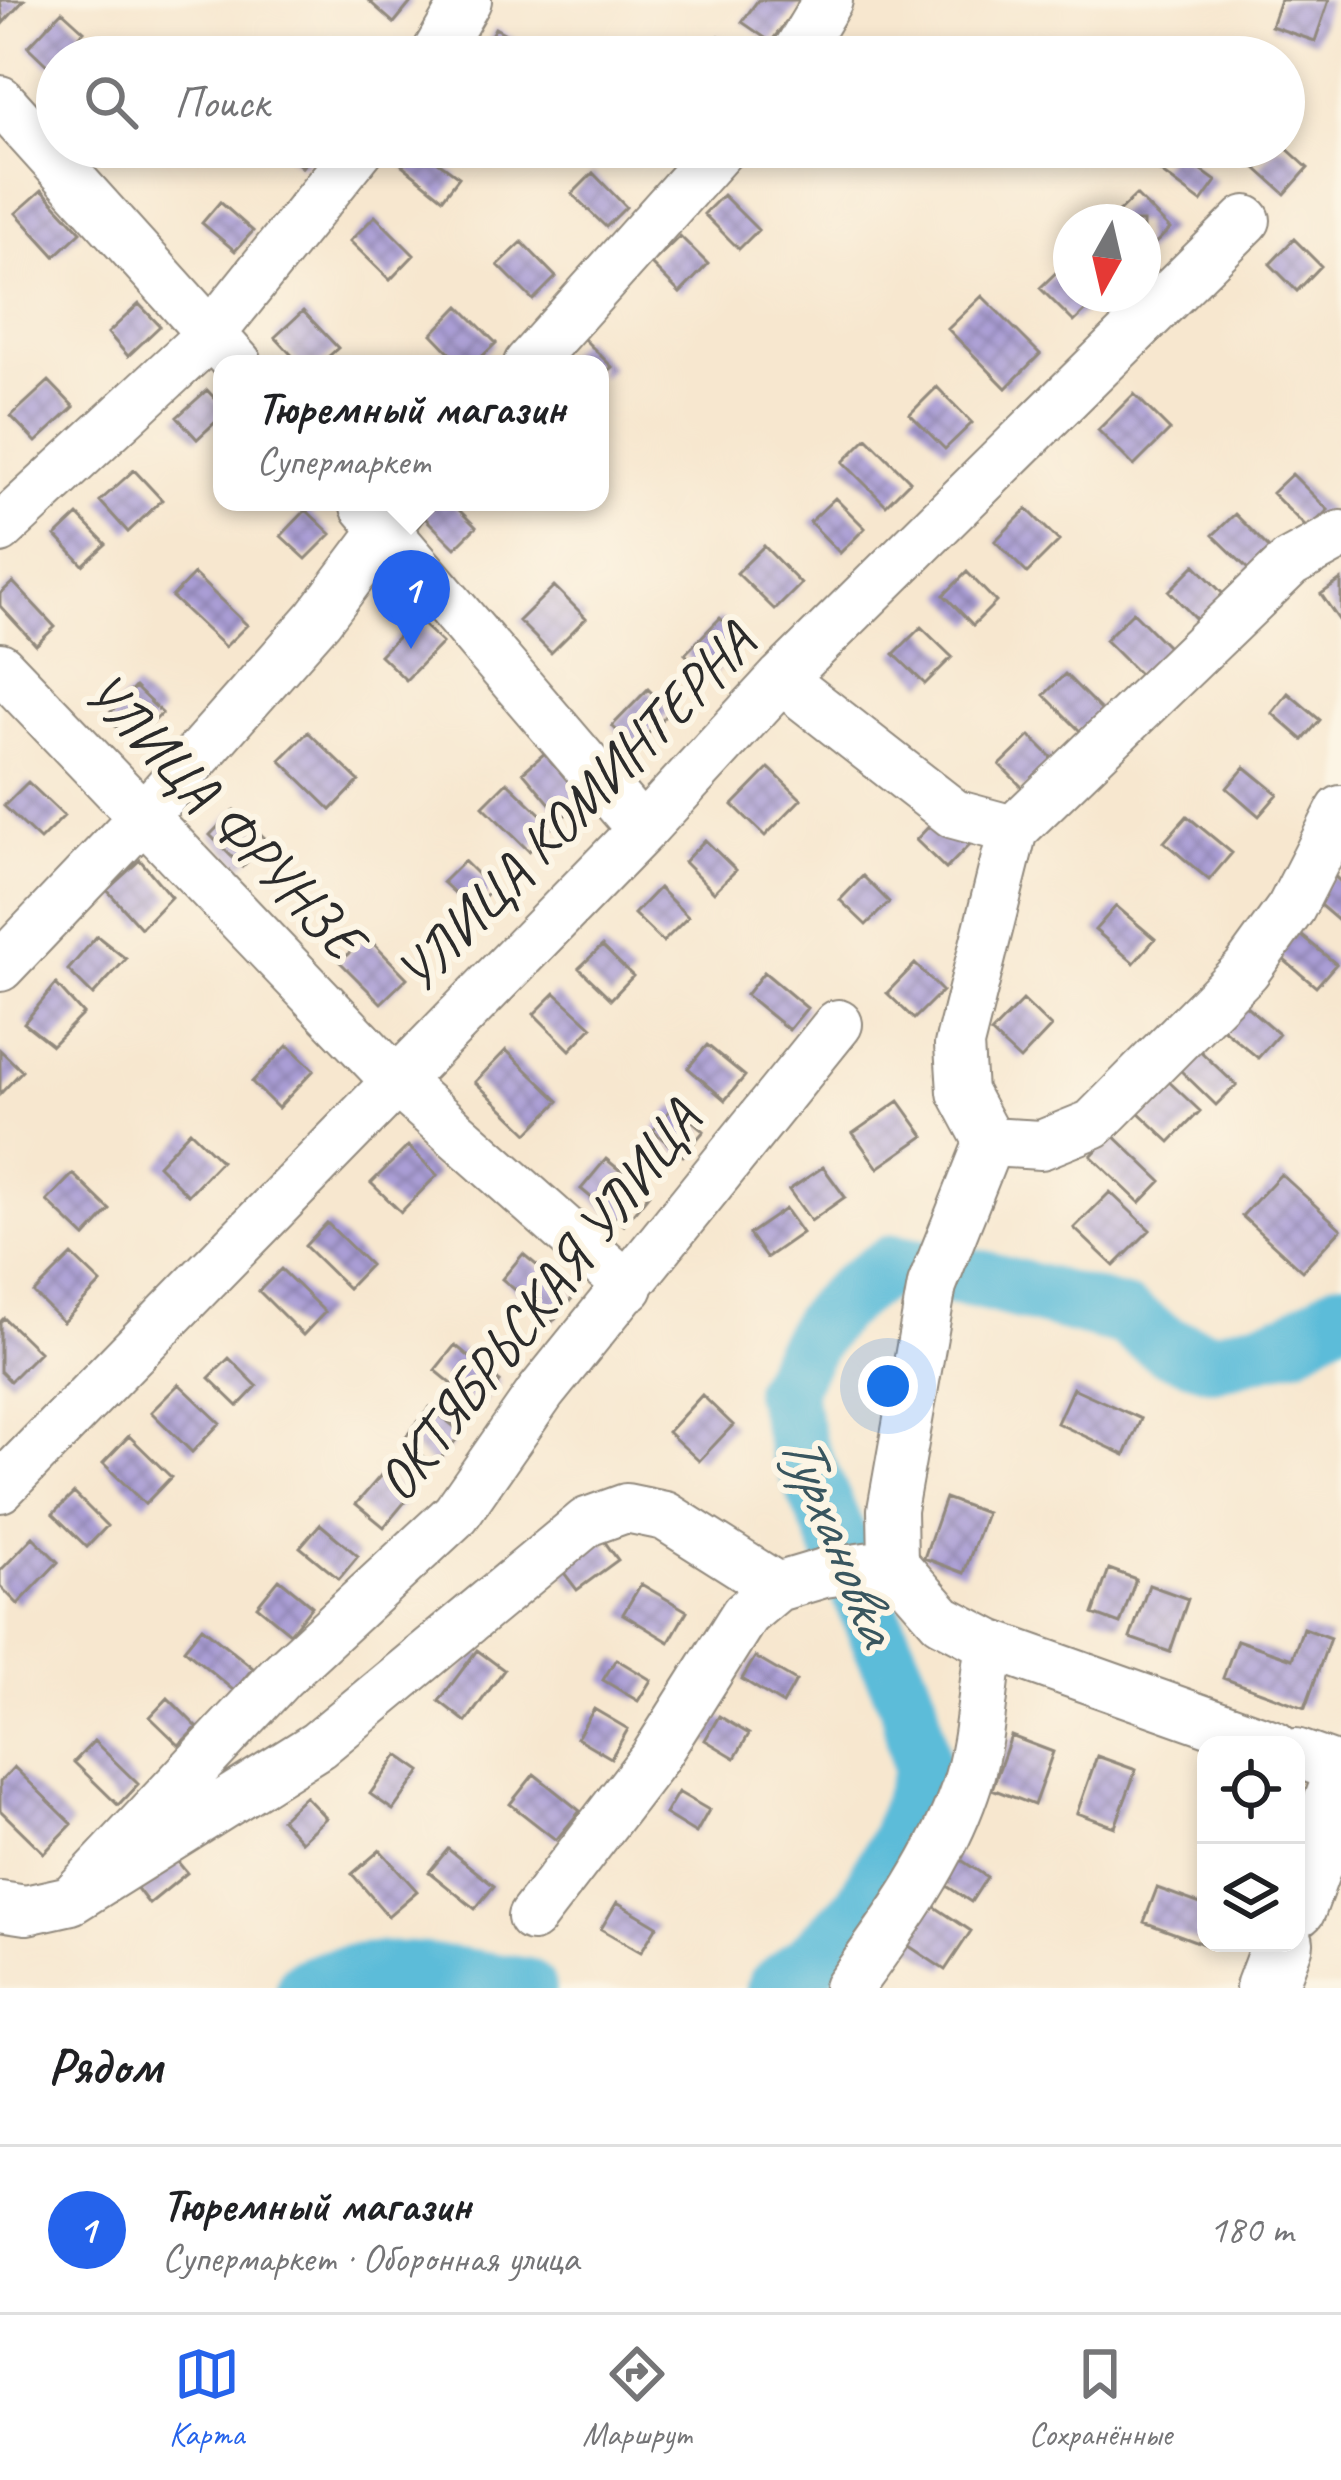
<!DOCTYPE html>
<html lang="ru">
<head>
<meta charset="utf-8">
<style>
  body { margin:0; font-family:Caveat,sans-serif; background:#f2f2f2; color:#202124 }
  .controls { position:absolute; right:36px; bottom:36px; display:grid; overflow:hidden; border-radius:24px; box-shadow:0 6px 18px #0003 }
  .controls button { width:108px; height:108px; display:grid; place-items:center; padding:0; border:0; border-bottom:3px solid #e0e0e0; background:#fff; color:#202124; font:60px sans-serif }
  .compass { position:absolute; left:1053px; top:204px; width:108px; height:108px; border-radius:50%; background:#fff; box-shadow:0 6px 18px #0003; rotate:188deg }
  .you { position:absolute; left:888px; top:1386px; width:42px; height:42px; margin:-30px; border:9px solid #fff; border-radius:50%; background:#1a73e8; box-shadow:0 0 0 18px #1a73e833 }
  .badge { display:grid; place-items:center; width:78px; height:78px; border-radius:50%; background:#2563eb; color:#fff; font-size:39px; font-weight:700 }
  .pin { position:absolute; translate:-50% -99px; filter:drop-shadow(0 3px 6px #0008) }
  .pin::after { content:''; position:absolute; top:63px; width:42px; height:36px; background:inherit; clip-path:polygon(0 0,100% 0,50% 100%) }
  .popup { position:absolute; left:213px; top:355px; width:396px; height:156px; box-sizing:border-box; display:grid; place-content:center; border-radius:24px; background:#fff; filter:drop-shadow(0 3px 9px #0005); font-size:39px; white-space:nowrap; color:#757577 }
  .popup b { font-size:45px; color:#202124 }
  .popup::after { content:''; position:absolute; left:50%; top:100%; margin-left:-24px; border:24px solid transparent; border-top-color:#fff }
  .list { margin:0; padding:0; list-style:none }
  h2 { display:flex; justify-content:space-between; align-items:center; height:156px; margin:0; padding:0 48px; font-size:51px }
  h2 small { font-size:39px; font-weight:400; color:#757577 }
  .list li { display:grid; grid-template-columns:78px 1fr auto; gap:36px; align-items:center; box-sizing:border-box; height:168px; padding:0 48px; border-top:3px solid #e0e0e0 }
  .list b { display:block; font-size:45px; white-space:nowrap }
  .list p { margin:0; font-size:39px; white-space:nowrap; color:#757577 }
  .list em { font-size:39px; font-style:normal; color:#757577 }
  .icon { flex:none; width:66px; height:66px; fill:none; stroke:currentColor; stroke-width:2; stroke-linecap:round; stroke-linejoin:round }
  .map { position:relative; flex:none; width:1341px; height:1988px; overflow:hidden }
  .search { position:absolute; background:#fff; box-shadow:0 6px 18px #0003; left:36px; right:36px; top:36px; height:132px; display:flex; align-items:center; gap:30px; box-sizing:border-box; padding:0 42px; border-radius:66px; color:#757577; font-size:45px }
  .sheet { height:324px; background:#fff }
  nav { display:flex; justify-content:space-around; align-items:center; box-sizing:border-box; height:168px; border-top:3px solid #e0e0e0; background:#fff; font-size:33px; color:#757577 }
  nav a { display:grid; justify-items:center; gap:6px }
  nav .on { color:#2563eb }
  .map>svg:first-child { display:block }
</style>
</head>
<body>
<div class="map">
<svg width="1341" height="1988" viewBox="0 0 1341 1988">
  <defs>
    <pattern id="building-cross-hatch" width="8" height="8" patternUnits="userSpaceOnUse" patternTransform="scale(3)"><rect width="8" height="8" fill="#aa9ed5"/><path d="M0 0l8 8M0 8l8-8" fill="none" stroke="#8b81ad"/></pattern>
  </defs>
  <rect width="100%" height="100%" fill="#fcf5e5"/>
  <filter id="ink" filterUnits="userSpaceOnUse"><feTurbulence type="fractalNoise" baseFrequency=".00833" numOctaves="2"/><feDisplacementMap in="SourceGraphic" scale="24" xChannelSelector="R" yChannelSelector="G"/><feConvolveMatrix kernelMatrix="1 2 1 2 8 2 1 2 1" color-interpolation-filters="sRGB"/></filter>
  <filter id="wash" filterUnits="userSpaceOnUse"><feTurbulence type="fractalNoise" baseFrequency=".004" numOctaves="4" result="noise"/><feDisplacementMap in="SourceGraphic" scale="48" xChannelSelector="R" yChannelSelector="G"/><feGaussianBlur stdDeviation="2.7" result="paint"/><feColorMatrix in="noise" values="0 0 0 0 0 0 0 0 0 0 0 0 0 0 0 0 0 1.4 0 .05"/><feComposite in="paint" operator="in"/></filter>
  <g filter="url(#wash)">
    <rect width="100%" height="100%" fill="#f7e7cf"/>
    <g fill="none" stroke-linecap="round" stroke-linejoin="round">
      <path stroke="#5bbcd9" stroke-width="60" d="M306 1988C372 1957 456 1977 526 1988
        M776 1988 813 1959 862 1909 899 1841 923 1773 908 1702 798 1447 783 1391C815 1326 831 1301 894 1264L982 1280 1125 1317 1167 1346 1214 1361 1292 1341 1341 1311"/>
    </g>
    <g id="blocks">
      <path fill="url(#building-cross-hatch)" d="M0 0H24L3 23Z
        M368 0H413L394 23Z
        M758 0H802L771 42 742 22Z
        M1280 0H1329L1315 41 1271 26Z
        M62 11 84 31 49 67 28 47Z
        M495 28 547 57 480 56Z
        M719 36 740 57H697Z
        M343 39 365 57H328Z
        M279 147H319L302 167Z
        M417 147 459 177 443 198 402 165Z
        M813 147H844L829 162Z
        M1277 147H1285L1308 168 1285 194 1257 169Z
        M1173 150 1216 181 1201 202 1158 170Z
        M593 173 626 207 606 227 572 194Z
        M42 190 81 232 55 256 16 213Z
        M723 195 758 230 739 249 704 214Z
        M1136 195 1170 229 1143 255V222H1108Z
        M220 202 253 231 235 251 202 223Z
        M375 216 414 255 390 280 350 241Z
        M680 236 708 264 680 293 651 264Z
        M1294 239 1321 266 1297 291 1270 264Z
        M522 242 556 277 533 300 498 265Z
        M1068 261 1071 294H1103L1074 322 1040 288Z
        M982 296 1040 354 1006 388 948 329Z
        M139 304 160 326 128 356 108 333Z
        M459 306 496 343 474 364H461L432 334Z
        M303 311 338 348 320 364H300L275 337Z
        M582 337 612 367 600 378V364H563L559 361Z
        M49 381 74 407 36 442 11 416Z
        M937 387 972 423 945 449 910 414Z
        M207 390 222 406V416L197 439 177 417Z
        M1134 394 1170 430 1134 466 1098 430Z
        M867 438 910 481 886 505 843 462Z
        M134 470 162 500 128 532 100 501Z
        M1292 474 1328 510 1308 529 1272 493Z
        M835 498 865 528 840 553 810 522Z
        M437 502H451L476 527 455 548 423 516Z
        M1027 509 1059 541 1027 573 995 541Z
        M306 510 331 534 306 559 281 536Z
        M1235 514 1272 551 1251 572 1213 535Z
        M78 515 106 544 83 565 56 536Z
        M764 546 801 584 775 610 737 573Z
        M1195 565 1224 595 1198 621 1169 591Z
        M967 572 996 602 973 625 944 595Z
        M194 574 247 625 225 647 172 597Z
        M1341 580V623L1321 594Z
        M13 582 55 627 36 645 0 606V594Z
        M554 586 586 618 551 653 519 621Z
        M1133 612 1168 647 1140 675 1105 640Z
        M416 618 442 643 406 680 380 655Z
        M720 618 745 642 710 678 685 654Z
        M921 627 952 657 925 684 894 654Z
        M1065 674 1103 712 1082 733 1044 695Z
        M135 687 162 713 133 743 106 717Z
        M648 689 670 711 635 747 612 726Z
        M1288 693 1320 720 1303 740 1272 713Z
        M308 732 359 781 331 810 280 760Z
        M1030 736 1054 760 1025 790 1000 765Z
        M554 745 594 791 562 818 523 772Z
        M1245 767 1278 794 1259 816 1227 788Z
        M769 768 801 799 765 836 733 805Z
        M28 782 64 816 40 840 4 806Z
        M507 782 553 826 529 851 483 806Z
        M234 810 267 841 242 867 210 835Z
        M939 816 969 845 946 869 916 840Z
        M1187 816 1232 853 1209 880 1164 842Z
        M705 840 736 870 714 892 684 862Z
        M140 860 171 897 141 928 107 890Z
        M464 861 492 889 472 909 443 882Z
        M1333 875 1341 882V923L1313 899Z
        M863 876 889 902 866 925 840 900Z
        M659 888 688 917 663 942 634 914Z
        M1116 906 1155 939 1134 963 1095 930Z
        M1296 931 1336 964 1316 987 1277 954Z
        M97 936 126 959 93 995 68 970Z
        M366 936 407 978 381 1003 340 962Z
        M602 946 633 976 611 999 579 968Z
        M915 964 942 991 914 1019 887 993Z
        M764 972 807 1008 789 1030 746 995Z
        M56 984 83 1014 52 1045 24 1023Z
        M555 993 592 1027 570 1050 534 1014Z
        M1237 998 1279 1034 1258 1058 1216 1023Z
        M1023 1000 1051 1027 1020 1060 991 1033Z
        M288 1045 314 1070 278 1108 252 1082Z
        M707 1045 745 1076 725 1100 688 1068Z
        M1197 1048 1236 1085 1216 1105 1178 1068Z
        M0 1050 22 1071 0 1094Z
        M506 1050 559 1101 528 1133 475 1082Z
        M1166 1079 1200 1111 1170 1142 1136 1110Z
        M899 1101 924 1136 878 1168 853 1133Z
        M674 1105 704 1131 683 1156 653 1131Z
        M190 1131 221 1161 188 1195 158 1165Z
        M1112 1134 1161 1181 1140 1203 1091 1156Z
        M408 1146 437 1175 401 1212 371 1183Z
        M606 1159 649 1194 624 1225 581 1189Z
        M823 1167 845 1197 811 1221 789 1190Z
        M73 1174 110 1210 85 1237 47 1201Z
        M1281 1174 1341 1229 1302 1271 1242 1216Z
        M1110 1192 1150 1230 1114 1266 1074 1228Z
        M785 1209 802 1233 766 1258 749 1234Z
        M327 1223 370 1265 348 1288 305 1246Z
        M523 1254 574 1296 553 1321 502 1279Z
        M72 1255 101 1283 63 1322 34 1293Z
        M281 1269 325 1312 303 1335 259 1291Z
        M4 1318 39 1352 10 1381 0 1371V1322Z
        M455 1345 500 1382 480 1407 435 1370Z
        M229 1358 257 1386 238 1406 209 1378Z
        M179 1384 220 1423 192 1452 151 1412Z
        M1073 1388 1141 1419 1125 1455 1057 1423Z
        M702 1395 733 1425 699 1461 668 1432Z
        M430 1407 462 1433 434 1466 403 1440Z
        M129 1436 171 1477 145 1504 103 1463Z
        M381 1475 409 1497 384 1527 356 1504Z
        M74 1493 107 1526 87 1547 53 1514Z
        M945 1498 986 1513 964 1573 924 1558Z
        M320 1524 358 1556 339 1579 300 1547Z
        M596 1530 618 1560 577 1590 555 1561Z
        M33 1537 58 1562 18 1604 0 1586V1571Z
        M1109 1569 1136 1579 1120 1624 1093 1614Z
        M279 1579 312 1606 290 1633 257 1606Z
        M641 1584 687 1611 669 1642 623 1614Z
        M1149 1585 1188 1599 1170 1652 1130 1638Z
        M202 1627 253 1668 234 1691 184 1649Z
        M1303 1628 1330 1638 1305 1708 1223 1678 1237 1640 1292 1659Z
        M477 1650 504 1670 466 1722 439 1701Z
        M755 1657 796 1681 783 1704 742 1679Z
        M616 1659 651 1680 638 1701 603 1680Z
        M168 1698 197 1727 179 1745 150 1717Z
        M594 1709 628 1729 611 1758 577 1738Z
        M719 1716 749 1734 735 1758 705 1740Z
        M1011 1736 1053 1752 1034 1805 992 1789Z
        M94 1741 138 1784 118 1805 74 1762Z
        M398 1755 421 1771 393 1810 370 1794Z
        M1097 1756 1136 1770 1115 1827 1077 1813Z
        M14 1767 72 1824 44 1853 0 1810V1782Z
        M534 1774 580 1811 556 1840 510 1804Z
        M678 1792 709 1810 696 1833 665 1814Z
        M305 1796 326 1818 301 1841 281 1819Z
        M448 1849 494 1886 475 1909 429 1872Z
        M380 1850 417 1891 388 1916 352 1874Z
        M169 1851 187 1873 149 1904 132 1882Z
        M952 1854 987 1877 971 1902 936 1879Z
        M1157 1888 1206 1906V1945L1144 1922Z
        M617 1902 657 1926 641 1952 601 1929Z
        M929 1903 971 1931 945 1970 903 1942Z"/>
    </g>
  </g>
  <g filter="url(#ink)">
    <use href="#blocks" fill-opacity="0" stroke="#91897d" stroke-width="3"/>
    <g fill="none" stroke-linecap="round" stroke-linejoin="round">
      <defs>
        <path id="minor" d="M434 57 467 0
          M794 57 828 0
          M0 100 238 364
          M528 364 722 147
          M365 506 642 830
          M0 529 211 334 361 147
          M0 667 396 1081 629 1287
          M781 679 954 814 1013 830
          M1013 830 1290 563 1341 535
          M0 967 143 817 319 618 406 502
          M989 1142 932 1285 892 1510 893 1563 942 1619 990 1644 1274 1745
          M989 1142 1041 1145 1093 1124 1246 970 1291 908 1341 810
          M989 1142 962 1092 959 1045 1013 830
          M0 1488 642 830 781 679 1246 220
          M1296 1753 1341 1769
          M71 1900 280 1677 456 1514 541 1392 838 1024
          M0 1906 26 1910 71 1900 318 1745 587 1522 626 1508 665 1516 777 1587
          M532 1917 654 1758 745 1614 777 1587 824 1573 893 1563
          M848 1988C893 1926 940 1863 965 1790 981 1745 982 1691 990 1644"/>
        <path id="major" d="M1296 1907 1341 1784
          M1266 1988 1283 1943"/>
      </defs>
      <use href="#minor" stroke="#91897d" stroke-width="52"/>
      <use href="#major" stroke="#91897d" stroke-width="64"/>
      <use href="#minor" stroke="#fff" stroke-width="48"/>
      <use href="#major" stroke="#fff" stroke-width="60"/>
    </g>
  </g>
  <g text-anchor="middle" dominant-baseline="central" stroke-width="12" stroke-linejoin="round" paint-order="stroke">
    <g font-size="57" fill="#2b2b2b" stroke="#fcf5e5">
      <text transform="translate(575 808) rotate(-46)">УЛИЦА КОМИНТЕРНА</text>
      <text transform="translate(224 815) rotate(46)">УЛИЦА ФРУНЗЕ</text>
      <text transform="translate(538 1301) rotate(-52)">ОКТЯБРЬСКАЯ УЛИЦА</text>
    </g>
    <g font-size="60" font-style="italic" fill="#39565f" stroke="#fcf5e5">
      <text transform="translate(840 1537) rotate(68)">Турхановка</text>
    </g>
  </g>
</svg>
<div class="controls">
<button><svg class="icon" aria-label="locate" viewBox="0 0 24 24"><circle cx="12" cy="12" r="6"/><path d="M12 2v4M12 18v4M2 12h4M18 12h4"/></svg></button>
<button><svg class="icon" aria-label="layers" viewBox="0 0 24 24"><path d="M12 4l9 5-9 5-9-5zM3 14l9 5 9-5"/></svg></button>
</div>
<svg class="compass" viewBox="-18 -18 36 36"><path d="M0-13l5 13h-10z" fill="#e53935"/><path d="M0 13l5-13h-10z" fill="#757577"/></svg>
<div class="you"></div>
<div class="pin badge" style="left:411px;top:649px">1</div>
<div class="popup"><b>Тюремный магазин</b>Супермаркет</div>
<div class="search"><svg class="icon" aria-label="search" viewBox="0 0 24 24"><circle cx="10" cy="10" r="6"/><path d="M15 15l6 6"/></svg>Поиск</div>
</div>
<section class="sheet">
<h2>Рядом<small></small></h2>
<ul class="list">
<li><span class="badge">1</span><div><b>Тюремный магазин</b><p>Супермаркет · Оборонная улица</p></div><em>180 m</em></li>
</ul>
</section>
<nav>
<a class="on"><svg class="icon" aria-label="map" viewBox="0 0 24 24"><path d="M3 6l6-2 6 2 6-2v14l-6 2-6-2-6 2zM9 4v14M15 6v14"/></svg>Карта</a>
<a><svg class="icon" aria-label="directions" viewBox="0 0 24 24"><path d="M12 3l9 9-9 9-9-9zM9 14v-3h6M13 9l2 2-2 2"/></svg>Маршрут</a>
<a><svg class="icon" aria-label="saved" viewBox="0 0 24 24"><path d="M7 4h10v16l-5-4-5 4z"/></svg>Сохранённые</a>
</nav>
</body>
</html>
